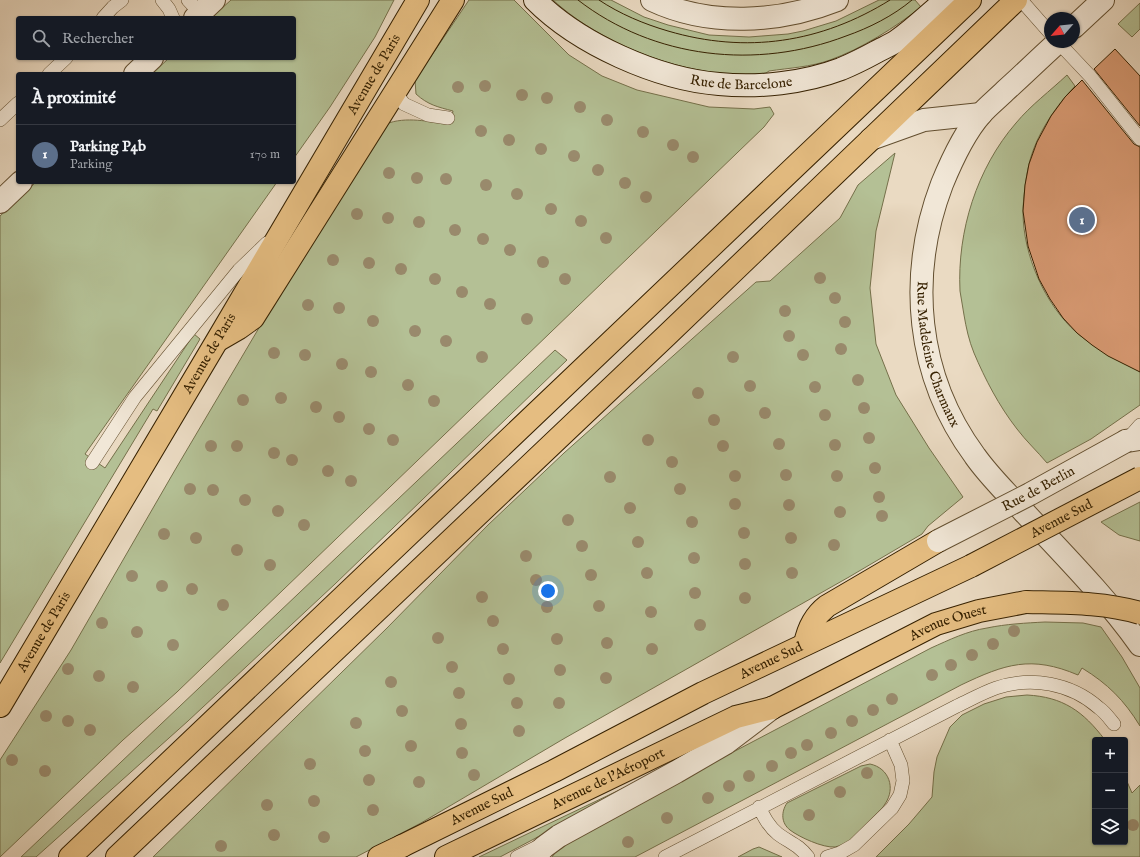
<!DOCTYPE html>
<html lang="fr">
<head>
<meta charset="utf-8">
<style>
  body { margin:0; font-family:"IM FELL English",serif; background:#20242c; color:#f1f3f6 }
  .controls { position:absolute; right:12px; bottom:12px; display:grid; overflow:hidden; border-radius:4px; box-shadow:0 1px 3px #0004 }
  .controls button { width:36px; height:36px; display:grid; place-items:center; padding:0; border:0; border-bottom:1px solid #363941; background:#171b24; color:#f1f3f6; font:20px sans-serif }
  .compass { position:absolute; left:1044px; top:12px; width:36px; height:36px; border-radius:50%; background:#171b24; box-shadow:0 1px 3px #0004; rotate:242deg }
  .you { position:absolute; left:548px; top:591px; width:14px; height:14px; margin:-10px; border:3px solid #fff; border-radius:50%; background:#1a73e8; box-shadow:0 0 0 6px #1a73e833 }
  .badge { display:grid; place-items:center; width:26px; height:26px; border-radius:50%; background:#0f766e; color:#fff; font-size:13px; font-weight:700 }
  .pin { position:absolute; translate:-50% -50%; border:2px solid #fff; box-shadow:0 1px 4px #0006 }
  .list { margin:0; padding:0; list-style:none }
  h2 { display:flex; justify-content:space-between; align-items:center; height:52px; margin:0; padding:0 16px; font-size:17px }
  h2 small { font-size:13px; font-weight:400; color:#9ea1a6 }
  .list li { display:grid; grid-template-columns:26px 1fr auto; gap:12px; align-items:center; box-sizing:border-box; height:60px; padding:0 16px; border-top:1px solid #363941 }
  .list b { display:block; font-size:15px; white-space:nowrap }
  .list p { margin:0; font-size:13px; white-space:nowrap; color:#9ea1a6 }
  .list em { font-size:13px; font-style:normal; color:#9ea1a6 }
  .icon { flex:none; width:22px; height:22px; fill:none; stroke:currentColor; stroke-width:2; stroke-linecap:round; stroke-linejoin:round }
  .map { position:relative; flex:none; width:1140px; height:857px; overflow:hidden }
  .search { position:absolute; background:#171b24; box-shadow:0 1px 3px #0004; left:16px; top:16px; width:280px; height:44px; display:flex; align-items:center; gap:10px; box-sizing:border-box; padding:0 14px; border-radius:4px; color:#9ea1a6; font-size:15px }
  .panel { position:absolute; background:#171b24; box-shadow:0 1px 3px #0004; left:16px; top:72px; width:280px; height:112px; border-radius:4px }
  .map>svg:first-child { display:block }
</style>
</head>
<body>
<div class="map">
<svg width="1140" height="857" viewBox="0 0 1140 857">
  <rect width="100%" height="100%" fill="#eadac2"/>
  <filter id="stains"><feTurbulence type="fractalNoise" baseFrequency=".005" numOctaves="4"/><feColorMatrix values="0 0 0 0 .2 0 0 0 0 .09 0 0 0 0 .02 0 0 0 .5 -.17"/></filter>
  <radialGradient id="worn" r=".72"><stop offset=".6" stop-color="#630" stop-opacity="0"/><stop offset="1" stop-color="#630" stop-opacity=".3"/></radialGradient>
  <path fill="#b4c095" stroke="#75704a" d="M231 0H394L375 37 330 107 294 158V74H152L169 58H294V18H211Z
    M469 0H514L569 55 602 76 637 90 709 107 754 109 770 107 774 114 764 127 177 692 123 740 0 857V760L71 650 175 470 279 294 386 124C406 116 429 122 450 124L453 111C438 107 428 105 416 94L415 80Z
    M553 0H611L644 17 668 25 709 35 749 37 788 34 803 31 836 21 879 0H915L921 7C896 27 861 49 830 60 811 67 789 68 769 71L766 73C696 82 604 47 553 0Z
    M1140 3V29L1132 37 1118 24Z
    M1067 75 1075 86C1055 107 1036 135 1029 164 1026 176 1023 200 1023 212 1023 255 1045 305 1077 333 1096 349 1119 359 1140 370V405L1091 439 1047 463C1037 451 1026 441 1017 429 999 406 985 379 974 353 969 341 966 327 964 315 963 307 961 299 960 291 957 231 977 168 1016 123 1031 105 1050 91 1067 75Z
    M895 153 876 231 870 288 876 344 896 395 929 448 963 497 928 526 922 534 849 577 565 738 421 823 356 857H153L387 628 488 525 564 453 756 282 770 281 840 218 858 185Z
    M36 182H277L85 454 105 468 194 334 200 339 157 411 153 409 0 663V216Z
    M555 350 567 360 335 584 188 721 36 857H21Z
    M1140 502V541L1119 535 1101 522Z
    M1045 622 1083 623 1101 627 1122 657 1140 688V726C1124 700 1108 684 1082 668L1078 675C1031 655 1005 664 961 685L635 857H552L557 850 581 832 931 648C949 640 967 631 987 628 1006 624 1026 623 1045 622Z
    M1027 695C1063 697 1083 711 1105 740H1095V842H1125V777L1132 793 1140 785V857H876L909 824 932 797 934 772 937 757 950 727 962 715 984 704 1006 697Z
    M870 764C889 768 896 788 885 804 883 808 878 812 875 815 866 824 858 834 849 841 845 844 839 846 835 847 823 848 799 837 790 830 781 823 781 812 787 803L861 766Z
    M632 784V787L500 857H479Z
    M759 847 782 857H738L753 849Z"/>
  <path fill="#d89a73" stroke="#362100" d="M1115 49 1140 76V126L1094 69Z
    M1082 80 1134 144 1140 147V372L1108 356 1092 345 1077 333 1063 318 1050 299 1039 279 1028 246 1023 211 1025 185 1029 164 1037 142 1051 116 1065 97Z"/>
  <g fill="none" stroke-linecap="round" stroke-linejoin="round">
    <defs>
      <path id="lane" d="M162 0 169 9 173 18
        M188 0 200 13
        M1021 0 1050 33
        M103 18 113 7 122 0
        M1058 42 1090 76 1140 139
        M49 74 66 58
        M395 92 404 104 428 115 448 118
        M0 120 18 103
        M1126 441 1140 425
        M92 463 135 397 239 270 267 243
        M759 807C764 817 769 827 778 834 790 843 798 844 808 857
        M517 857 539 846
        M665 857 957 706C970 700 982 693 996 688 1031 676 1071 683 1099 708 1105 712 1109 718 1114 724
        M827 857 840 853 854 845 892 808 900 795 903 781 901 765 890 740"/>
      <g id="street">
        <path d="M652 0C709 27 779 23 837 0"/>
        <path d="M195 18 214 0"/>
        <path d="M1074 27 1103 0"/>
        <path id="s1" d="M1058 42C1040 58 1023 75 1005 91 997 99 988 106 981 114 965 132 951 162 942 184 907 276 916 376 975 456 989 476 1007 493 1023 511 1063 554 1106 597 1140 645"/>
        <path d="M135 74 152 58"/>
        <path d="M871 139 924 120 981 114"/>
        <path d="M0 202 21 182"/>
        <path d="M1126 441 1140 439"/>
        <path d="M534 857 544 847 559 836 676 772 726 743 772 708"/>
      </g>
      <g id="secondary">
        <path id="s2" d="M535 0C579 44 657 79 719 84 758 88 804 83 841 69 853 64 865 58 876 52 883 48 891 45 898 40 915 28 930 13 946 0"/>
      </g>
      <g id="primary">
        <path d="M805 644C808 629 814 616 827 606L938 541"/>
        <path id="s3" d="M772 708 936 624 979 611 1026 602"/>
        <path id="s4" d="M402 846 554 771 703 693 971 566"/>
      </g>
      <g id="highway">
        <path d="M220 339 239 328 253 318 453 0"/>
        <path id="s5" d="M0 706 218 339 418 0"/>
        <path d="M70 857 970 0"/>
        <path d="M117 857 666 336 1016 0"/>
        <path d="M379 857 402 846"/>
        <path id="s6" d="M446 857 736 717 772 708"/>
      </g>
    </defs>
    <use href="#lane" stroke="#634f30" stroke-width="14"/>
    <use href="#street" stroke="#634f30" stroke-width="24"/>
    <use href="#secondary" stroke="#362100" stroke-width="24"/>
    <use href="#primary" stroke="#362100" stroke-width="24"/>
    <use href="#highway" stroke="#362100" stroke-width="24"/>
    <use href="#lane" stroke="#f1e7d7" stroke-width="13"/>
    <use href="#street" stroke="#f1e7d7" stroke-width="22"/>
    <use href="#secondary" stroke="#f1e7d7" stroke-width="22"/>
    <use href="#primary" stroke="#e5bd81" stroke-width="22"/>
    <use href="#highway" stroke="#e5bd81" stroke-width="22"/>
    <path stroke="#362100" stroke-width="1" d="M578 0C654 59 757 70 846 36 869 28 893 16 912 0
      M599 0C620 14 644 24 668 31 746 54 821 43 890 0"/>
    <defs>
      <g id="street-bridge">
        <path id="s7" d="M938 541 1030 494 1126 441"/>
      </g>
      <g id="primary-bridge">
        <path id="s8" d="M971 566 1140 478"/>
        <path d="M1026 602C1065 603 1103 602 1140 613"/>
      </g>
    </defs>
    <use href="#street-bridge" stroke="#634f30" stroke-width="24" stroke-linecap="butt"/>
    <use href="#primary-bridge" stroke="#362100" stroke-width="24" stroke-linecap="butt"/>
    <use href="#street-bridge" stroke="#f1e7d7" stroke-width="22"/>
    <use href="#primary-bridge" stroke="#e5bd81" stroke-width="22"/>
  </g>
  <g fill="#998a6c">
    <circle cx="485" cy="86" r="6"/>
    <circle cx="458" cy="87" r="6"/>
    <circle cx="522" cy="95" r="6"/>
    <circle cx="547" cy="98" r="6"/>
    <circle cx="580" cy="107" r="6"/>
    <circle cx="607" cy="120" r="6"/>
    <circle cx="481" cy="131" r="6"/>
    <circle cx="643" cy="132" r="6"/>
    <circle cx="509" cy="140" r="6"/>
    <circle cx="673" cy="145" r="6"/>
    <circle cx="541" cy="149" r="6"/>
    <circle cx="574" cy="156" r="6"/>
    <circle cx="693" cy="157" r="6"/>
    <circle cx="598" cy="170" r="6"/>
    <circle cx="389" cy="173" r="6"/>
    <circle cx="417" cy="178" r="6"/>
    <circle cx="446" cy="179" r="6"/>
    <circle cx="625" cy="183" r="6"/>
    <circle cx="486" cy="185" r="6"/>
    <circle cx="517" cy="194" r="6"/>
    <circle cx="646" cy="197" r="6"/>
    <circle cx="551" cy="209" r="6"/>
    <circle cx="357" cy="214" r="6"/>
    <circle cx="388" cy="218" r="6"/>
    <circle cx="581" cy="221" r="6"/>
    <circle cx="419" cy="222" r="6"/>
    <circle cx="455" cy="230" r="6"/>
    <circle cx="606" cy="238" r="6"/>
    <circle cx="483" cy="239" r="6"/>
    <circle cx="510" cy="250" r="6"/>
    <circle cx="333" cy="260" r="6"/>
    <circle cx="543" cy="262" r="6"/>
    <circle cx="369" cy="263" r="6"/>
    <circle cx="401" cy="269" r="6"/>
    <circle cx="820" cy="278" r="6"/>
    <circle cx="435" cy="279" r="6"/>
    <circle cx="565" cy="279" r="6"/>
    <circle cx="462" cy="292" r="6"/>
    <circle cx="835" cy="298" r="6"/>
    <circle cx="490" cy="304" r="6"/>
    <circle cx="308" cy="305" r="6"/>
    <circle cx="339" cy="308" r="6"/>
    <circle cx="785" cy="311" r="6"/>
    <circle cx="527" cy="319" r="6"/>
    <circle cx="373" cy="321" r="6"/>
    <circle cx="845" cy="322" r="6"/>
    <circle cx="415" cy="331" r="6"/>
    <circle cx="789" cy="336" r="6"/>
    <circle cx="446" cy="341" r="6"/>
    <circle cx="841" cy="349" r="6"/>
    <circle cx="274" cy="353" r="6"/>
    <circle cx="305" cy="355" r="6"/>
    <circle cx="803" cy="355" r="6"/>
    <circle cx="482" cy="357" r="6"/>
    <circle cx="733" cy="357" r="6"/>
    <circle cx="342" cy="364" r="6"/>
    <circle cx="371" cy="372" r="6"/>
    <circle cx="858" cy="380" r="6"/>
    <circle cx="408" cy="385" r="6"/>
    <circle cx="750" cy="386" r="6"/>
    <circle cx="815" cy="387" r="6"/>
    <circle cx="698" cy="393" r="6"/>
    <circle cx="281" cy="398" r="6"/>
    <circle cx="243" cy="400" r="6"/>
    <circle cx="434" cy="401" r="6"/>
    <circle cx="316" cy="407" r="6"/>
    <circle cx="864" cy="408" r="6"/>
    <circle cx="765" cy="413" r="6"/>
    <circle cx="825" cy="415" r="6"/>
    <circle cx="339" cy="417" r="6"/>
    <circle cx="714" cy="420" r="6"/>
    <circle cx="369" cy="429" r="6"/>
    <circle cx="869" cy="438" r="6"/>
    <circle cx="393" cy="440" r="6"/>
    <circle cx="648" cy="440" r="6"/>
    <circle cx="779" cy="444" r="6"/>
    <circle cx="835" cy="445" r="6"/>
    <circle cx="211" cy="446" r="6"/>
    <circle cx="237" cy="446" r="6"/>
    <circle cx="723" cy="446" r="6"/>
    <circle cx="274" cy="453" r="6"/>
    <circle cx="292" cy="460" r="6"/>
    <circle cx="672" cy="462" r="6"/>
    <circle cx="875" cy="468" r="6"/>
    <circle cx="328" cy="471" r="6"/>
    <circle cx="786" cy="475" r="6"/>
    <circle cx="735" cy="476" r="6"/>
    <circle cx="837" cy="476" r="6"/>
    <circle cx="610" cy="477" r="6"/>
    <circle cx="351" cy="481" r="6"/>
    <circle cx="190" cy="489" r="6"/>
    <circle cx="680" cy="489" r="6"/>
    <circle cx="213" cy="490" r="6"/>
    <circle cx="879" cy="497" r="6"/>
    <circle cx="245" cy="500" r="6"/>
    <circle cx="735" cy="504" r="6"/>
    <circle cx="789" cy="505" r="6"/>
    <circle cx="630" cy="508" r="6"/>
    <circle cx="278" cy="511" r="6"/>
    <circle cx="840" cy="512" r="6"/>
    <circle cx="882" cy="516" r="6"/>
    <circle cx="568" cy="520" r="6"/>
    <circle cx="692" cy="522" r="6"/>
    <circle cx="304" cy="525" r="6"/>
    <circle cx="744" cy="533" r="6"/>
    <circle cx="164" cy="534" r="6"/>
    <circle cx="196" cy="538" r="6"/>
    <circle cx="791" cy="538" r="6"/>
    <circle cx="638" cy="542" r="6"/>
    <circle cx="834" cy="545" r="6"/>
    <circle cx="582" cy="546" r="6"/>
    <circle cx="237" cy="550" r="6"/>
    <circle cx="526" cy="556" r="6"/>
    <circle cx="694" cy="558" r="6"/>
    <circle cx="745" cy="564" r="6"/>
    <circle cx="270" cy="565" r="6"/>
    <circle cx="647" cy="573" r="6"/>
    <circle cx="792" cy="573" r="6"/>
    <circle cx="591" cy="575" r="6"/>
    <circle cx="132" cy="576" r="6"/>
    <circle cx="536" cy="580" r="6"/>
    <circle cx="162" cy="586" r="6"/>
    <circle cx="192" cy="589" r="6"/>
    <circle cx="695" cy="593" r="6"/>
    <circle cx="482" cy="597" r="6"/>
    <circle cx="745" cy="598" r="6"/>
    <circle cx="223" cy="605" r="6"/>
    <circle cx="599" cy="606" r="6"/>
    <circle cx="547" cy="607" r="6"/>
    <circle cx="651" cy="612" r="6"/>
    <circle cx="493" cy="621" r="6"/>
    <circle cx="102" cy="623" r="6"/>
    <circle cx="700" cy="625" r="6"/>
    <circle cx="1014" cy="631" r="6"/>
    <circle cx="137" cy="632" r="6"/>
    <circle cx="438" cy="638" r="6"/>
    <circle cx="557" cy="639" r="6"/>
    <circle cx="607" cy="643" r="6"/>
    <circle cx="993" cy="644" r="6"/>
    <circle cx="173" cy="645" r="6"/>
    <circle cx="503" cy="649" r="6"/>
    <circle cx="652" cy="649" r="6"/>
    <circle cx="972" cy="655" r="6"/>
    <circle cx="951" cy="665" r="6"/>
    <circle cx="452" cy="667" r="6"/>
    <circle cx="68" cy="669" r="6"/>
    <circle cx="560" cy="670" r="6"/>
    <circle cx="932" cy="675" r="6"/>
    <circle cx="99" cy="676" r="6"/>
    <circle cx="606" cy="678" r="6"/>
    <circle cx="509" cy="679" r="6"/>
    <circle cx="391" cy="682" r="6"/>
    <circle cx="133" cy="687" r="6"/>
    <circle cx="459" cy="693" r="6"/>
    <circle cx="892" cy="699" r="6"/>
    <circle cx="517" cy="703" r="6"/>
    <circle cx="559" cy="703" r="6"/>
    <circle cx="873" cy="710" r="6"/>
    <circle cx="402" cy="711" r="6"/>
    <circle cx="46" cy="716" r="6"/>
    <circle cx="68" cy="721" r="6"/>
    <circle cx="852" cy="721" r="6"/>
    <circle cx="356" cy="723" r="6"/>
    <circle cx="461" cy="724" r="6"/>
    <circle cx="90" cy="730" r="6"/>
    <circle cx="519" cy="731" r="6"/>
    <circle cx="831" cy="733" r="6"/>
    <circle cx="807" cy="745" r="6"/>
    <circle cx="411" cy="746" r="6"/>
    <circle cx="365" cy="751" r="6"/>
    <circle cx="462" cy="753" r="6"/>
    <circle cx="791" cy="753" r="6"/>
    <circle cx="12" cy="760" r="6"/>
    <circle cx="310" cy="764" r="6"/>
    <circle cx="772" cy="766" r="6"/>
    <circle cx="45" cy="771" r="6"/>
    <circle cx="867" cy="773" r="6"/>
    <circle cx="474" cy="775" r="6"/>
    <circle cx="749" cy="776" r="6"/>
    <circle cx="369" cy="780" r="6"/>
    <circle cx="419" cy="782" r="6"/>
    <circle cx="729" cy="786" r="6"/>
    <circle cx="840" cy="792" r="6"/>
    <circle cx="708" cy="798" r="6"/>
    <circle cx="314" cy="801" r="6"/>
    <circle cx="267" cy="805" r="6"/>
    <circle cx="373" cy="810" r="6"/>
    <circle cx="809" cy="815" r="6"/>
    <circle cx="667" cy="818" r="6"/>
    <circle cx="1133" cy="825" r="6"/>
    <circle cx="274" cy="835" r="6"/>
    <circle cx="324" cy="837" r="6"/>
    <circle cx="628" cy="842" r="6"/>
    <circle cx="221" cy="846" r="6"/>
  </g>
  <g text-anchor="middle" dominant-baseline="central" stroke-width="3" stroke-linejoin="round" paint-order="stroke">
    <g font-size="14" fill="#362100" stroke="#f1e7d7">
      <text stroke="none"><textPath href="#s5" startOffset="734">Avenue de Paris</textPath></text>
      <text stroke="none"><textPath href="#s2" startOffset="228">Rue de Barcelone</textPath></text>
      <text stroke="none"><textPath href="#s5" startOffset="410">Avenue de Paris</textPath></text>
      <text stroke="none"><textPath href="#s1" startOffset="361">Rue Madeleine Charmaux</textPath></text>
      <text stroke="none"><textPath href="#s7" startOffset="113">Rue de Berlin</textPath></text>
      <text stroke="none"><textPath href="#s8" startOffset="102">Avenue Sud</textPath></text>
      <text stroke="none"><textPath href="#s3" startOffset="196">Avenue Ouest</textPath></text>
      <text stroke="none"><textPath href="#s5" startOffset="86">Avenue de Paris</textPath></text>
      <text stroke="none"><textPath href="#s4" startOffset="413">Avenue Sud</textPath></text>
      <text stroke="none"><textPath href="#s6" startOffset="180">Avenue de l'Aéroport</textPath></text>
      <text stroke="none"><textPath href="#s4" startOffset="89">Avenue Sud</textPath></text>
    </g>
  </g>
  <rect width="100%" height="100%" filter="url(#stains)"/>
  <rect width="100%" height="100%" fill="url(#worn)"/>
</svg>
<div class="controls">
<button>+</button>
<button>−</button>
<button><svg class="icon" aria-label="layers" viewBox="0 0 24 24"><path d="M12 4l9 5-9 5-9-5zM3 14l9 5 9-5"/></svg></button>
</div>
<svg class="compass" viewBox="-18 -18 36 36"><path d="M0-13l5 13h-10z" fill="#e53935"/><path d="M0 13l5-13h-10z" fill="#9ea1a6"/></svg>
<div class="you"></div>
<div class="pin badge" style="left:1082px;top:220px;background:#5c6f8a">1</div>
<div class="search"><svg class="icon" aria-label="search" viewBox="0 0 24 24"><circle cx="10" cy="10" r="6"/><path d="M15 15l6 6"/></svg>Rechercher</div>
<section class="panel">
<h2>À proximité<small></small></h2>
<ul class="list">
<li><span class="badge" style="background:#5c6f8a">1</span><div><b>Parking P4b</b><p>Parking</p></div><em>170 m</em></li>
</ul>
</section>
</div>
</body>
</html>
